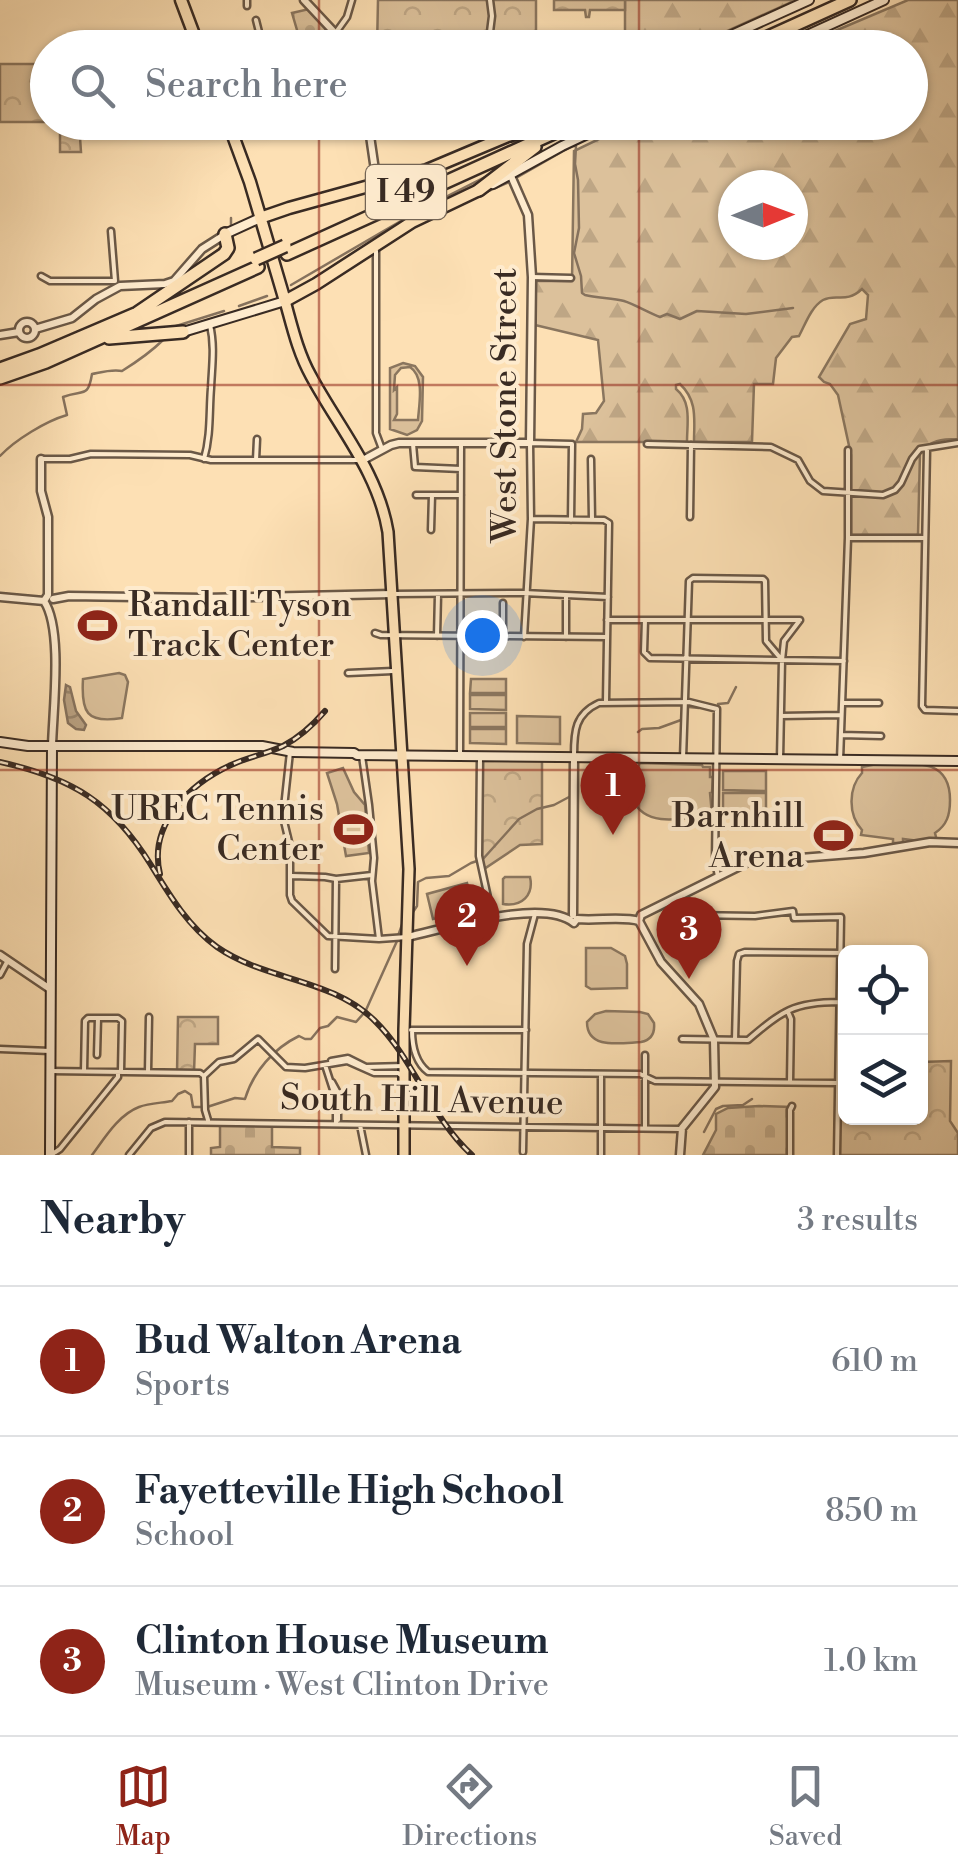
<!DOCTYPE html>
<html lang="en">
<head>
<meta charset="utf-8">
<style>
  body { margin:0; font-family:"Libre Bodoni",serif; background:#f6f6f7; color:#1f2937 }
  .controls { position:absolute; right:30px; bottom:30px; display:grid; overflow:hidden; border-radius:15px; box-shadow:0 2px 8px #0004 }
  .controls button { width:90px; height:90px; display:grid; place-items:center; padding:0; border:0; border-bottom:2px solid #e0e1e3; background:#fff; color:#1f2937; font:50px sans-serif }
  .compass { position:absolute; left:718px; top:170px; width:90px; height:90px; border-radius:50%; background:#fff; box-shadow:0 2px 8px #0004; rotate:89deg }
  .you { position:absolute; left:482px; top:635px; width:35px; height:35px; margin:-25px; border:8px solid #fff; border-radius:50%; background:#1a73e8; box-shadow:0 0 0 15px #1a73e833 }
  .badge { display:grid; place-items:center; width:65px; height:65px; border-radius:50%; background:#8f2418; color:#fff; font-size:32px; font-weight:700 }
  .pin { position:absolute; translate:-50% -82px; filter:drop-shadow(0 2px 5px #0008) }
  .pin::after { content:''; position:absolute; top:52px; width:35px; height:30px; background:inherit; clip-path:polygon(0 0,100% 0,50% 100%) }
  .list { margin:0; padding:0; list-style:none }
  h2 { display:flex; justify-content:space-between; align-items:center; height:130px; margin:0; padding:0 40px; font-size:42px }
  h2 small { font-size:32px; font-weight:400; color:#747a83 }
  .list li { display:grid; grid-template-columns:65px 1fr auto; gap:30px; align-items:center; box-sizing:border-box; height:150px; padding:0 40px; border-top:2px solid #e0e1e3 }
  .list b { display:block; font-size:38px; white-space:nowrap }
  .list p { margin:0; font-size:32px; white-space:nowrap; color:#747a83 }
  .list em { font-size:32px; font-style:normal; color:#747a83 }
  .icon { flex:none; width:55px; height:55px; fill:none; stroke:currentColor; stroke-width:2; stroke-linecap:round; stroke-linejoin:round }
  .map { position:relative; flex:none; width:958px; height:1155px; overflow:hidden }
  .search { position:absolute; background:#fff; box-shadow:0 2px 8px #0004; left:30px; right:30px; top:30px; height:110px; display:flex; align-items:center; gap:25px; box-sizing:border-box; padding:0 35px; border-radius:55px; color:#747a83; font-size:38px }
  .sheet { height:580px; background:#fff }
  nav { display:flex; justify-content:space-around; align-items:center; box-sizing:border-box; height:140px; border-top:2px solid #e0e1e3; background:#fff; font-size:28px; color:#747a83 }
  nav a { display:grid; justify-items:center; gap:5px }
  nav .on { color:#8f2418 }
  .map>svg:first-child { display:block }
</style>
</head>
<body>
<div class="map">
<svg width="958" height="1155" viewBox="0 0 958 1155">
  <defs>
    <pattern id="forest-firs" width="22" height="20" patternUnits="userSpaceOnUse" patternTransform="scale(2.5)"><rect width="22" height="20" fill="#dcc19b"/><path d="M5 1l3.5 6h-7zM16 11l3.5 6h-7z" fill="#bea685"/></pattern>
    <pattern id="cemetery-stones" width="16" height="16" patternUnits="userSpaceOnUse" patternTransform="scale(2.5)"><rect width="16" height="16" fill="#dcc19b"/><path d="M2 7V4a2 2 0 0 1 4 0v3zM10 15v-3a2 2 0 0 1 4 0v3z" fill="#bea685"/></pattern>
    <pattern id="park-crowns" width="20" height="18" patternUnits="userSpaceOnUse" patternTransform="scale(2.5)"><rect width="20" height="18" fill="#dcc19b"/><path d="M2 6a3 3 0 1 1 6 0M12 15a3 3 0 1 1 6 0" fill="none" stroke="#bea685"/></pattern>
    <pattern id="water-waves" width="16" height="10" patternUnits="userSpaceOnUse" patternTransform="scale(2.5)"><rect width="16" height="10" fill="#baa283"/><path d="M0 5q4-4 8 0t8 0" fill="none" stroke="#98846b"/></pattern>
  </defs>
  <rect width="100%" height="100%" fill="#fde0b4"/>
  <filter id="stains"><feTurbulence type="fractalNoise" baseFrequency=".002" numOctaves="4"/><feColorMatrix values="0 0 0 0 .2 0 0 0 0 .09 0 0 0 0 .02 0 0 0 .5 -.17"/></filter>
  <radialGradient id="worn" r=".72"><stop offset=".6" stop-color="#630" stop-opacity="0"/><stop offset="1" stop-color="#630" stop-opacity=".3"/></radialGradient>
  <path fill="url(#forest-firs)" stroke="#8a765f" stroke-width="2.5" fill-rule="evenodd" d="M625 0H796L692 47 625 48Z
    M908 0H958V439C943 439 929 440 920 454L918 535H851V455L838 395 830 384 824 382 819 377 850 324 866 319 868 295 862 289C846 304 836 293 823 300 811 307 805 325 799 336L792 337 776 358 773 384H754L752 442H694C694 420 698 401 680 384L676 385V389C692 402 687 423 687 442H576L582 429 583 414 596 413 604 401 598 340 535 325 536 281H572L574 151 632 123 910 122V48L797 47ZM733 185H793V245H733Z"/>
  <path fill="url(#cemetery-stones)" stroke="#8a765f" stroke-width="2.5" d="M309 9 324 23 330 47H302L292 13Z
    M759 1106 791 1107 790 1155H703L716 1130V1114L728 1108Z
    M220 1123 272 1124V1147L300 1148V1155H211V1148L220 1147Z"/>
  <path fill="url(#park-crowns)" stroke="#8a765f" stroke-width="2.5" d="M378 0H536V47L377 48Z
    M554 0H625V10H590L589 17H586L585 10H554Z
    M0 64H47V122H0Z
    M60 123H79L81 152H60Z
    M542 760V844L520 845 484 869 482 855V761Z
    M178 1017H218V1044H195L194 1073H177Z
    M951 1061 950 1121 958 1133V1155H839L840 1101H844L846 1118H920L921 1062Z"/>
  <path fill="#dcc19b" stroke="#8a765f" stroke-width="2.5" fill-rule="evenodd" d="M403 363 415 366 423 377 422 421 417 430 407 435 390 429V368ZM410 367C425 377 419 404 418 420H394L397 414V387L394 390 395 375 401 368Z
    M119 673 125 675 128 682 122 718C86 724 81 712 83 679Z
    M471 679H506V693H470Z
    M470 695H506V710L470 709Z
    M470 713H506V727H470Z
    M517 716 560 717V744L517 743Z
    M470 729H506V744L470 743Z
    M640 763 702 765 703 767H710V777H713L712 792 710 793 712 815C685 818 646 829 633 800 625 784 634 774 640 763Z
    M877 764C909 764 950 755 950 800 950 815 947 825 935 833L936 837 919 841 903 839V843H893V839L861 835 862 830C848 815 848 788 862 773V767Z
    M343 768 354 792 365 805 369 853 346 856 337 804 327 773Z
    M723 771H766V791L723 790Z
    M723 793H766V813L723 812Z
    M505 877H530C534 895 522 907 503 904V879Z
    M467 883 474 909 433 919 427 894Z
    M586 948H611L625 956 627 964V988L591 989 586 986Z
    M606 1011 640 1012 648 1014 654 1023C655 1033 651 1040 641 1042 620 1043 587 1050 587 1022L595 1014Z"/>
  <path fill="url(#water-waves)" stroke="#86725d" stroke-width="2.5" d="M66 685 70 687 76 711 86 725 84 730 76 729 68 723 64 700Z"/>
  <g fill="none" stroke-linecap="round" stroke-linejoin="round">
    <path stroke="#86725d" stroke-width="2.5" d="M516 178 572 146H576L575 164 578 180 579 228 574 253 581 276 582 293 585 295C597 298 613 298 624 301 634 304 649 313 660 317L667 314 680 319 697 311 746 314 793 308
      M486 192 509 182
      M231 227V218
      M198 265 223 246
      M291 285 418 211 487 176
      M239 306 267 296
      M173 327 224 311
      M0 456C15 440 46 421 67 415L63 397C83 389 88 399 92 374 102 372 112 369 122 371 138 361 150 353 163 340
      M718 704 728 703 736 687
      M689 707 699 708
      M638 732 642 729 659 728 681 720
      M413 912 417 906 418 882 426 878 449 876 471 863 483 859 519 819 537 809 554 805 569 797
      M398 936 403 922
      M366 1010 397 941
      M207 1107 235 1098 245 1099C253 1072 274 1048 299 1036L305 1039H311L320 1028 328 1026 337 1017 356 1022 364 1013
      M704 1132 716 1109 723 1106 743 1105 752 1099
      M92 1155C104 1139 118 1115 139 1107 149 1103 162 1103 172 1101L178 1094 185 1091 191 1095 193 1107H202"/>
    <defs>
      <path id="minor" d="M247 0V6
        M256 20 263 48
        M337 31 347 17 352 0
        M488 48 492 16 490 0
        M79 122V133L228 122
        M111 231 115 281
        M376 251V433L382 449
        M41 276 50 281H115
        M532 277 571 278
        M413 444 415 467 461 469
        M647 444 771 447 798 460 810 481 823 491 883 495 895 490 901 483 912 459 920 449 958 443
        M927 450 922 706 925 710 958 711
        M41 459H70L91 454 190 455 211 460H360
        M204 459C211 435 209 412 211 388 212 366 215 346 210 325
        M591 459 592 519
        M256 460 257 439
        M416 495H461
        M690 517 691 445
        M531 519 604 520 609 523 606 701
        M431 530 432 495
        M848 538H923
        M393 594 524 593 608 597
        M566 596V637
        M503 603V636
        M607 620H800
        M645 620 644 652 650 658 844 661
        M375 633 381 635 607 637
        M437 636 438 595
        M524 637 531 519 530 443 572 444 571 520
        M782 660 784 641 800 620
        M348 673 393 671
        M842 703H879
        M781 716 841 715
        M841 735 881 736
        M290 752 283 817 290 846V895L292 901 328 936 379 939 407 937
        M460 753 461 443
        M574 755C574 731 575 714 599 703L689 702 717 709 715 862 718 876
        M362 756 369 805 374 858 372 881 379 939
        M480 758 479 856 492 916
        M683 758 689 581 693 578 763 579 765 581 766 641 782 660 780 759
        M840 760 848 538V450
        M292 876 325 877 336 879 372 875
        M677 900 682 911 689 915 755 916 793 911 794 918 841 917 837 1155
        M335 969 336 879
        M0 975 7 962
        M788 1012 791 1019 790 1082
        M411 1030H526
        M412 1030C412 1046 415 1062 428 1072L640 1074 655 1081 838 1083
        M682 1039 748 1040C782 1011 794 1002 839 1002
        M735 1040 737 961 739 954 745 952 846 953
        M0 1049 50 1051
        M97 1055 98 1018
        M331 1061 348 1058 366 1067 404 1066
        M325 1065 336 1099V1123
        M50 1071 200 1073 204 1076
        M84 1071 85 1021 88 1018H118L122 1021 121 1071
        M148 1072 149 1017
        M204 1076 219 1062 234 1059 258 1039 286 1067 305 1068 347 1061 374 1073H398L404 1077
        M204 1076 205 1110 208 1120
        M332 1082 338 1093V1120
        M189 1122V1155
        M360 1125 366 1155
        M645 1128V1055
        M523 1152 527 944 535 914
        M51 1155 60 1149 118 1077V1072
        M129 1155 151 1128 165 1122 680 1129
        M601 1155V1075
        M790 1155V1110L792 1106"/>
      <path id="tertiary" d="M304 0 349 48
        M368 122 377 184
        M19 330a8 8 0 1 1 16 0a8 8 0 1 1-16 0Z
        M35 329 72 318 96 299 120 286 165 284 174 281 202 249 224 235
        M0 335 19 332
        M41 459V491L48 517V595L44 601C63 629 53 709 52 746
        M363 460 391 445 399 443H530L532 277 528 215 511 176
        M0 597 44 601
        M53 599 69 596 204 598 392 594
        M573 915 574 757
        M639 921 661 962 699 1004 714 1040 715 1087 682 1128 680 1155
        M407 937C445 929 543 897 574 923L577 919C597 921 622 916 639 921L641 915 748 862 864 853 930 842 958 843
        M0 955 50 989"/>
      <path id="secondary" d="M703 48 809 0
        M779 48 884 0
        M493 184 562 146 613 122
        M225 234 260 218
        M183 332 285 301
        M0 742 28 746H262L293 752 354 753 357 755 958 761
        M50 1155 52 746"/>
      <path id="primary" d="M285 301C292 326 298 353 311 376 339 428 378 472 388 532L409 869 404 1030V1155"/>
      <path id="trunk" d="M181 0 199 48
        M228 122 250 182 285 301 316 284 412 222 479 190
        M260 218 289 208 427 170 510 135"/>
      <path id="motorway" d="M726 48 750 37
        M744 48 850 0
        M510 135 541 122
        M479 190 535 147
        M287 254 578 122
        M137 313 224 254 228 248 225 234
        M109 338 183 332
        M0 369 39 355 135 314
        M0 378 46 362 258 267"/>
    </defs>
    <use href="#minor" stroke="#6a5847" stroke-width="9"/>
    <use href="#tertiary" stroke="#6a5847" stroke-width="11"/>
    <use href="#secondary" stroke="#392b23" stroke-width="12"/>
    <use href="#primary" stroke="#392b23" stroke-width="14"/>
    <use href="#trunk" stroke="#392b23" stroke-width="15"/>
    <use href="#motorway" stroke="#392b23" stroke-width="16"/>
    <use href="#minor" stroke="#feebce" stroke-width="4"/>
    <use href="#tertiary" stroke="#feebce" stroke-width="6"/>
    <use href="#secondary" stroke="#feebce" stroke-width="8"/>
    <use href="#primary" stroke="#fde0b4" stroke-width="9"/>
    <use href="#trunk" stroke="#fde0b4" stroke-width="10"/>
    <use href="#motorway" stroke="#fde0b4" stroke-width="11"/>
    <defs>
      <path id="rail" d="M0 762C72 778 112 802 151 865 170 896 188 926 217 947 266 981 331 978 374 1020 415 1060 430 1117 472 1155
        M160 874C148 825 189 784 231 765 248 757 266 754 283 746 300 737 313 725 325 711"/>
    </defs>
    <use href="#rail" stroke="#392b23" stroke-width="6"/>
    <use href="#rail" stroke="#feebce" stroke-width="2.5" stroke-dasharray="8" stroke-linecap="butt"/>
    <defs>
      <path id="motorway-bridge" d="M256 259 285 246"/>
    </defs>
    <use href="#motorway-bridge" stroke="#392b23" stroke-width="16" stroke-linecap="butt"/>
    <use href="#motorway-bridge" stroke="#fde0b4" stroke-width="11"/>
  </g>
  <path fill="none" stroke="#8f2418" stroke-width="2.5" stroke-opacity="0.55" d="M319 0V48M639 0V48M319 122V1155M639 122V1155M0 385H958M0 770H958"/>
  <defs>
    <symbol id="stadium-bare" viewBox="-9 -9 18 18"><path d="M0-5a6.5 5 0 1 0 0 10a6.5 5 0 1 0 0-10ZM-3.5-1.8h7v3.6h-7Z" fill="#8f2418" stroke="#feebce" stroke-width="2.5" paint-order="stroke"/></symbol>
  </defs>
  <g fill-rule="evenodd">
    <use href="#stadium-bare" x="70" y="598" width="55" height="55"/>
    <use href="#stadium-bare" x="326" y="802" width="55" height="55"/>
    <use href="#stadium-bare" x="806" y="808" width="55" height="55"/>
  </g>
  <g text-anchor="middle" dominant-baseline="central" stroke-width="8" stroke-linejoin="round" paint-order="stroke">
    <rect fill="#feebce" stroke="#746556" stroke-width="2.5" x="366" y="165" width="80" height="54" rx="8"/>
    <g font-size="32" font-weight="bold" fill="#392b23">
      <text x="406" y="192">I 49</text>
    </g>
    <g font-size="35" fill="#392b23" stroke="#feebce">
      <text transform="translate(505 405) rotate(-90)">West Stone Street</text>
      <text transform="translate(422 1101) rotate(1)">South Hill Avenue</text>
    </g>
    <g font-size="35" fill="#392b23" stroke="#feebce" text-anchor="end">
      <text x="128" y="605" text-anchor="start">Randall Tyson<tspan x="128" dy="40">Track Center</tspan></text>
      <text x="324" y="809">UREC Tennis<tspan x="324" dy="40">Center</tspan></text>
      <text x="804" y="816">Barnhill<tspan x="804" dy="40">Arena</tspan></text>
    </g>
  </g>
  <rect width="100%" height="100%" filter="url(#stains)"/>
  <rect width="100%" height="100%" fill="url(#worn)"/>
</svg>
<div class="controls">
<button><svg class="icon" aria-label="locate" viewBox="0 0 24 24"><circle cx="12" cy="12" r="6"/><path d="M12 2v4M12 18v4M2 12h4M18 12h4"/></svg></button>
<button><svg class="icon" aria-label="layers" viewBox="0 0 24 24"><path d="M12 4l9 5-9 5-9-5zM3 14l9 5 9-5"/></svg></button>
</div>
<svg class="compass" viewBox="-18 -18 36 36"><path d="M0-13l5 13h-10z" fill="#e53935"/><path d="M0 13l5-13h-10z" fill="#747a83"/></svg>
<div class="you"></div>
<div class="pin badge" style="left:613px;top:835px">1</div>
<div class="pin badge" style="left:467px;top:966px">2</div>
<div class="pin badge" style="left:689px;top:979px">3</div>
<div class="search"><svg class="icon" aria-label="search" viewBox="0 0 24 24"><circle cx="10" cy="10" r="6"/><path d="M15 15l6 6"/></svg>Search here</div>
</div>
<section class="sheet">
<h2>Nearby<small>3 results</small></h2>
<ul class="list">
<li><span class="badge">1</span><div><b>Bud Walton Arena</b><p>Sports</p></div><em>610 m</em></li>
<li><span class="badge">2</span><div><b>Fayetteville High School</b><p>School</p></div><em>850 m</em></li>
<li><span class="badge">3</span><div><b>Clinton House Museum</b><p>Museum · West Clinton Drive</p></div><em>1.0 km</em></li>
</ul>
</section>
<nav>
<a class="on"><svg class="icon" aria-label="map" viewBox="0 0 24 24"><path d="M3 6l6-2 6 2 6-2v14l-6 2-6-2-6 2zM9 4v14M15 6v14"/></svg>Map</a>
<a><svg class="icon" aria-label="directions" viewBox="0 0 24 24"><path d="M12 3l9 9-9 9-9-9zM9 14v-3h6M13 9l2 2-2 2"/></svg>Directions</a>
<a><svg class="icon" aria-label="saved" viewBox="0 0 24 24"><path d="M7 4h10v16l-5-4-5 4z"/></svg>Saved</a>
</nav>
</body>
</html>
